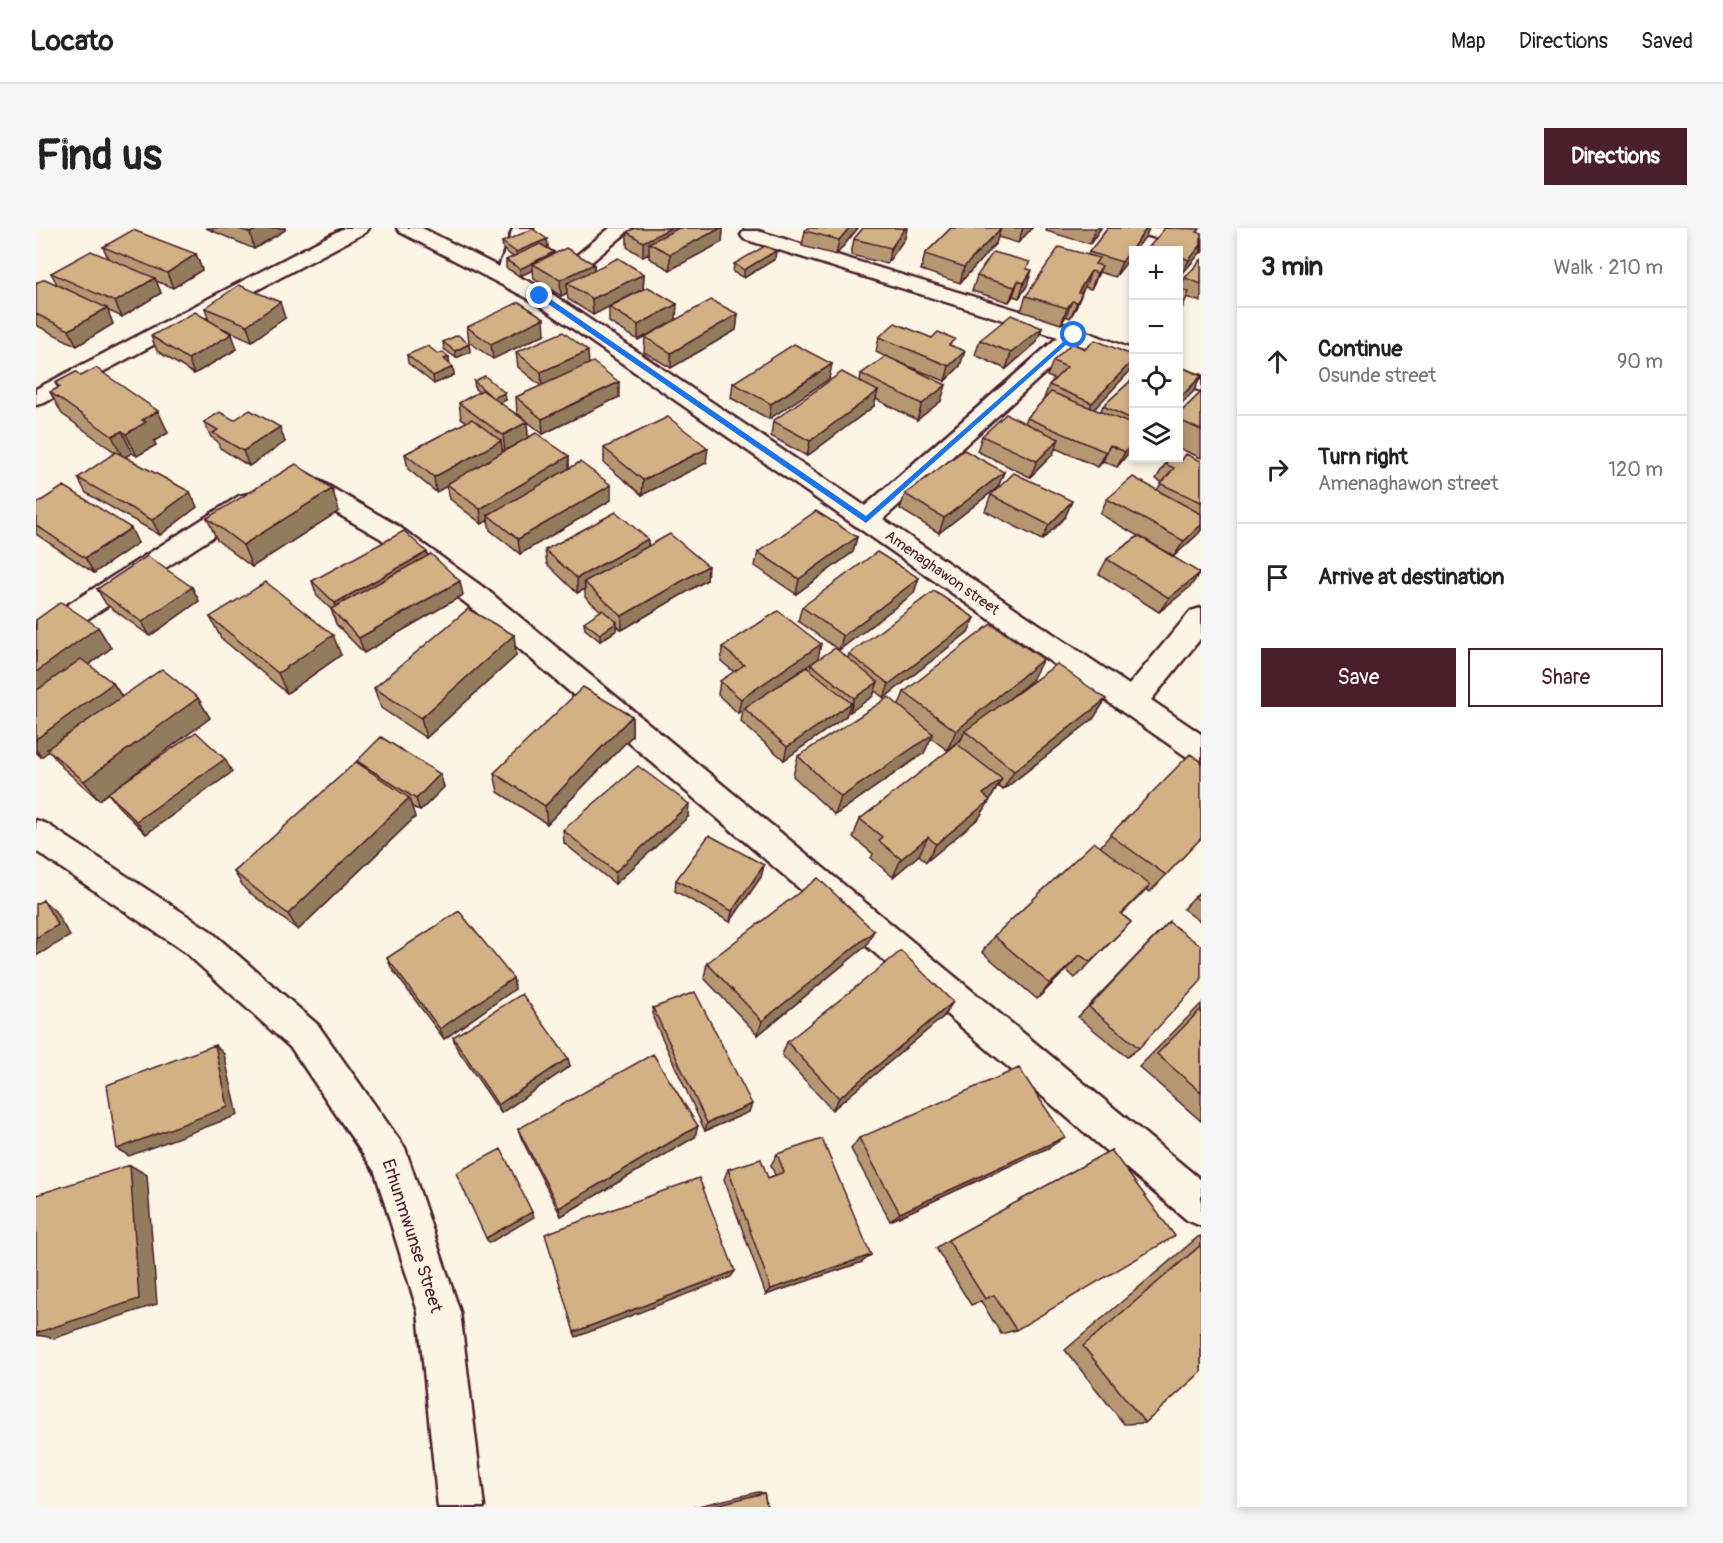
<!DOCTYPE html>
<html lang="en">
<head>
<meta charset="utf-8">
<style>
  body { margin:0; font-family:Pangolin,sans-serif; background:#f6f6f6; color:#222 }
  .controls { position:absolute; right:18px; top:18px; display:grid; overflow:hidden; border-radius:0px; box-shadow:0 3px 9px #0003 }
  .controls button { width:54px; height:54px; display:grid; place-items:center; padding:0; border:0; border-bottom:2px solid #e0e0e0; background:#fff; color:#222; font:30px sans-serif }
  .stop { position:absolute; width:18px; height:18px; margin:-14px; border:4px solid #1a73e8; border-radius:50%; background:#fff }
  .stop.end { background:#1a73e8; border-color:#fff; box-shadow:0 2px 6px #0008 }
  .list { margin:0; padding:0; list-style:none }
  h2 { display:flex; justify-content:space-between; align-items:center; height:78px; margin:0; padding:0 24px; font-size:26px }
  h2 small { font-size:20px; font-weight:400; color:#767676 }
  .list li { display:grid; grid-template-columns:39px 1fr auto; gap:18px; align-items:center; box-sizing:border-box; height:108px; padding:0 24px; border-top:2px solid #e0e0e0 }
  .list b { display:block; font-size:22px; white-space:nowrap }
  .list p { margin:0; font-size:20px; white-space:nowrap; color:#767676 }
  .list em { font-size:20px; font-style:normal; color:#767676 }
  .actions { display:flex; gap:12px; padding:18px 24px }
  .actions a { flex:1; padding:14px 0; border:2px solid #4a1f2b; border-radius:0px; text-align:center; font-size:21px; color:#4a1f2b }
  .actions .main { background:#4a1f2b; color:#fff }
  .icon { flex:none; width:33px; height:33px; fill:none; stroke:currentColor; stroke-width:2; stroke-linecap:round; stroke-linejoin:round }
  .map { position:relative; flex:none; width:1165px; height:1279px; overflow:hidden; border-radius:0px }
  header { display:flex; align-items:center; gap:36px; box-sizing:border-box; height:84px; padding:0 30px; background:#fff; border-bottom:2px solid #e0e0e0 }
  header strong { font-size:28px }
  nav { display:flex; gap:33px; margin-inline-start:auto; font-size:21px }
  .intro { display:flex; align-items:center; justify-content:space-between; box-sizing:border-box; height:144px; padding:0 36px }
  h1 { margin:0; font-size:42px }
  .button { padding:15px 27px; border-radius:0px; background:#4a1f2b; color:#fff; font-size:21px; font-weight:700 }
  main { display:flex; gap:36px; padding:0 36px }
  aside { flex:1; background:#fff; border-radius:0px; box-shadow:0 3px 9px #0003 }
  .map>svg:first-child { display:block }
</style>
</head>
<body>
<header>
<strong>Locato</strong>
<nav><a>Map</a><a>Directions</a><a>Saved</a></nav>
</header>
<div class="intro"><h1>Find us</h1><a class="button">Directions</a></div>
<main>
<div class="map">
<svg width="1165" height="1279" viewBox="0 0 1165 1279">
  <rect width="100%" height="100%" fill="#fcf5e5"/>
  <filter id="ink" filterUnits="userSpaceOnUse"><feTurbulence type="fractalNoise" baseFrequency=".0167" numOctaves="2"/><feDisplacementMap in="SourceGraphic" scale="12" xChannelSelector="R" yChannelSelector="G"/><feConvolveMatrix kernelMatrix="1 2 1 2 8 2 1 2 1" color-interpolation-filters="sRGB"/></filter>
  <g filter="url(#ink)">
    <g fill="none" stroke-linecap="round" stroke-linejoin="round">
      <defs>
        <path id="street" d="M308 0H333L330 4 8 175 0 177V161Z
          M361 0H386L463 39 477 0H497L481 48 506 60 504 58 508 54 574 0H596L522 62 513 64 829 278 1022 109 708 11 705 7 708 3H722L1046 102 1098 122V137L1041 116 847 291 1093 457 1155 383 1165 380V410L1115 472 1165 506V534L1154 531 497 73 364 4Z
          M1096 0H1128L1165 11V23L1099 4Z
          M1142 140 1165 148V163L1142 155Z
          M261 243 270 245 362 298 451 362 1165 952V998L1151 992 431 376 344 310 252 257 248 251 252 245Z
          M212 266 221 268 225 274 221 280 10 418 0 421V397L203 268Z
          M0 592 11 596 173 702 282 797 369 920 424 1084 448 1279H402L382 1084 339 944 256 821 149 724 0 623Z"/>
      </defs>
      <use href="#street" stroke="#4a1f2b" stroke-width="5"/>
      <use href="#street" fill="#fcf5e5" fill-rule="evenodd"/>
    </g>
    <path fill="#b59872" stroke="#4a1f2b" stroke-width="1.5" d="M170 0H249V2L218 21Z
      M599 0H687L686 14 634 42 613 30V26L607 29 591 19V4Z
      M822 0 800 27 766 18 769 3Z
      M827 0H871L869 10 851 36 815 27 818 11Z
      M915 0H996L982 15 962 9 960 15 924 55 885 42 889 26Z
      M1011 0H1065L1054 16 1010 3Z
      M1072 0H1113L1110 8 1099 22H1098V25L1079 49 1063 44 1059 53 1055 61 1049 59 1045 65 1040 80 1034 90 1030 88 1025 96 985 83 990 68 1052 27 1053 24Z
      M1162 4 1165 5V24L1145 47 1143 46V22H1111L1113 19Z
      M511 11 512 19H510L518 24V26L558 36V42L608 46 607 61 557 87 532 71 531 65 525 68 498 51 497 42 484 48 470 40V32L477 29 467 21 466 14Z
      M67 19 160 26 166 42 137 60 120 53 125 65 86 89 71 82 77 96 41 118 0 97V54L21 56 15 45 72 30Z
      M739 31 708 50 697 44 698 36Z
      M1165 32V74L1151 69 1143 87V61L1149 50Z
      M992 41 991 58 983 70 977 68 973 74 936 63 941 48Z
      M573 79 640 91 702 86 700 102 635 140 608 124 609 109 619 103 602 112 573 94Z
      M169 80 249 90 216 113 184 99 201 121 158 146 121 123 115 108 173 93Z
      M431 99 509 106 457 131 433 114Z
      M1006 100 1000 115 970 141 939 127 944 112Z
      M843 109 917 118 924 138 909 153 860 133 905 173 881 192 840 171 838 178 771 228 735 208 737 193 824 153 825 146 850 129 840 124Z
      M407 114 433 116 434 124 420 130 408 121Z
      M1049 121 1098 128V134L1093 144 1058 181 1064 184 1067 178 1098 150V218L1081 239 1067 233 1062 239 1019 220 1017 226 994 249 941 223 946 208 989 195 991 190 1007 173 1013 157 1018 151 1011 148 1017 133Z
      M480 124 553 136 583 169 507 206 481 185 480 169 505 158 482 139Z
      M371 127 417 139 418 147 398 156 372 135Z
      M45 148 122 183 132 205 118 213 120 217 101 228 96 225 89 229 154 264 161 279 124 307 50 265 42 250 80 225 26 186 14 164 22 160 19 155Z
      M793 151 733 191 695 170 697 155Z
      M438 153 470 172 464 175 491 194 492 210 469 223 466 221V225L533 228V240L575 272 484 326 454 302 452 292 446 296 414 271 411 258 400 264 372 241 369 226 431 194 425 190 423 175 443 164 439 161Z
      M1165 164V230L1143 220V186Z
      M198 192 249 214 213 238 184 220 181 213 175 209 168 194Z
      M568 220 670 235 606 267 568 235Z
      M1145 233H1165V302L1163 305 1138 328 1110 312 1154 359 1123 384 1063 346 1071 331 1102 308 1064 286 1071 271 1121 262 1126 254 1120 251 1129 236Z
      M968 244 962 259 903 305 864 281 869 266Z
      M296 261 303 283 216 339 181 312 171 290Z
      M955 267 1036 273 1029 289 1006 312 949 283Z
      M0 276 102 315 58 345 0 306Z
      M821 309 817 324 760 366 719 338 722 324Z
      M612 311V319L671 352 586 402 581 398V402L564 413 549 401 548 394 565 383 549 369V361L541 365 511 336 509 322Z
      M391 324 392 328 427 367 328 425 300 396 295 381 281 368 276 353Z
      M156 359 163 373 114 408 70 376 61 361Z
      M878 365 803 422 762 393 766 379Z
      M174 389 305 427 251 465 185 410Z
      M939 390 932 404 848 470 839 463 837 468 814 484 812 483 810 488 748 532 705 494 707 481 702 485 682 467 684 453 698 444 685 433 686 419 782 431 754 450 774 441 775 436 812 430 813 426Z
      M0 392 75 420 53 437 77 455 86 469 162 470 174 490 80 559 196 544 110 606 82 578 72 565 63 572 27 540 13 523 5 529 0 524Z
      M478 407 480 428 390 510 345 480 338 460Z
      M996 452 974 470 1070 471 1057 491 967 562 962 558 943 590 890 634 883 627 857 649 835 630 837 626 817 609 824 591 922 517 926 510 911 522 895 510 888 525 799 587 757 548 762 528 863 477 868 464Z
      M596 488V508L511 596 462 564 458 545Z
      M321 533 404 546 408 559 384 583 375 578 379 589 262 702 209 661 198 644 322 536Z
      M652 589 579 656 528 615 527 602Z
      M1074 607 1165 610 1114 664 1110 661 1086 686 1095 694 1039 750 1030 742 1001 771 946 724 958 708 1064 619Z
      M728 637 725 649 694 694 639 663 640 652Z
      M1165 662V694L1147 681Z
      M1133 694 1103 820 1091 829 1042 789Z
      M830 718 722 807 668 750 671 735Z
      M351 730 477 750 479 761 408 811 356 741Z
      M1165 776V893L1103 839Z
      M617 780 713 884 669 903 617 790Z
      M907 789 796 882 746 827 751 814Z
      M417 809 534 838 465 885 420 819Z
      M482 901 659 909 525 988 486 912Z
      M823 910 1014 919 854 993 815 921Z
      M1075 922 980 1102 965 1106 945 1073 935 1077 900 1020 912 1012Z
      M741 926 835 1027 826 1034 730 1067 688 951 692 941 732 950 739 947 735 937Z
      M1165 1008V1144L1109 1195 1088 1196 1029 1122 1162 1009Z
      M722 1264 728 1265 731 1279H658Z"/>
    <path fill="#937c5d" stroke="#4a1f2b" stroke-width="1.5" d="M223 0H249V2L218 21 214 5Z
      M635 0H647L613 15V26L607 29V14Z
      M685 0H687L686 14 634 42V26Z
      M813 0H822L800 27 803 12Z
      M869 0H871L869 10 851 36 855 20Z
      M965 0 960 15 924 55 928 39Z
      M987 0H996L982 15Z
      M1060 0H1065L1054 16Z
      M1111 0H1113L1110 8 1099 22H1098V25L1079 49 1086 34Z
      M511 11 512 19 481 31 480 24Z
      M1165 17V24L1145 47 1153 32Z
      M740 23 739 31 708 50V42Z
      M518 24V31L497 36V42L484 48V41Z
      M160 26 166 42 137 60 131 45Z
      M558 36V51L531 55V65L525 68 524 52Z
      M1066 38 1059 53 1055 61 1061 45Z
      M996 42 991 58 983 70 988 55Z
      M1055 43 1049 59 1039 74 1042 64Z
      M608 46 607 61 557 87 556 71Z
      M119 50 125 65 86 89 79 74Z
      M982 53 977 68 973 74 979 59Z
      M1046 65 1040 80 1034 90 1041 74Z
      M1036 73 1030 88 1025 96 1031 80Z
      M244 74 249 90 216 113 211 97Z
      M641 76 640 92 602 112V97Z
      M71 80 77 96 41 118 33 102Z
      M702 86 700 102 635 140V125Z
      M508 90 509 106 457 131 455 116Z
      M1006 100 1000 115 970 141 975 125Z
      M196 106 201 121 158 146 152 131Z
      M433 116 434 124 420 130 419 123Z
      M552 123 553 138 506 159 505 144Z
      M929 123 924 138 909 153 913 138Z
      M413 129 414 137 408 131Z
      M1098 131V134L1093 144 1049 191 1056 175Z
      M796 136 793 151 733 191 735 176Z
      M417 139 418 147 398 156 397 148Z
      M1165 149 1157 164 1143 178V171Z
      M583 154V169L507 206 506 191Z
      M910 157 905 173 881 192 886 176Z
      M842 163 838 178 771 228 774 213Z
      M469 165 470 172 458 177 457 170Z
      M122 183 132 205 118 213 120 217 101 228 90 206 106 192Z
      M491 194 492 210 469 223 467 207Z
      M244 199 249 214 213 238 207 223Z
      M86 203 96 225 87 230 76 208Z
      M1023 211 1017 226 994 249 1001 233Z
      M465 213 467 228 411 256V258L400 264 398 249Z
      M1098 213V218L1081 239 1089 224Z
      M1074 217 1067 233 1062 239 1070 224Z
      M672 220 670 235 606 267 607 252Z
      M533 228V243L452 287V292L446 296 444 281Z
      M968 244 962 259 903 305 908 290Z
      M575 257V272L484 326 482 311Z
      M296 261 303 283 216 339 207 317Z
      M154 264 161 279 124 307 116 292Z
      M1036 273 1029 289 1006 312 1013 297Z
      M1165 297V302L1163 305 1138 328 1148 313Z
      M95 300 102 315 58 345 49 330Z
      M821 309 817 324 760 366 763 351Z
      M612 311V325L548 354 549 361 541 365V350Z
      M391 324 395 339 303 390 299 375Z
      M672 338 671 352 586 402V388Z
      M1164 345 1154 359 1123 384 1133 370Z
      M883 350 878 365 803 422 807 408Z
      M424 353 427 367 328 425 323 410Z
      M156 359 163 373 114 408 106 394Z
      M939 390 932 404 848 470 853 456Z
      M581 394V402L564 413V406Z
      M62 399 75 420 0 476V444Z
      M297 407 305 427 251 465 242 445Z
      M478 407 480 428 390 510 385 490Z
      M785 416 782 431 702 485 705 471Z
      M1007 431 996 452 931 505 929 503 926 510 911 522 920 503Z
      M842 454 837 468 814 484 818 470Z
      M77 455 86 469 11 521 13 523 5 529 0 522V511Z
      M162 470 174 490 63 572 48 553Z
      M1070 471 1057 491 967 562 978 543Z
      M815 475 810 488 748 532 751 519Z
      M596 488V508L511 596 509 578Z
      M897 506 888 525 799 587 805 569Z
      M189 531 196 544 110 606 100 593Z
      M404 546 408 559 384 583 380 571Z
      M966 551 955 570 937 585 947 566Z
      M373 570 379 589 262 702 252 686Z
      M954 572 943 590 890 634 900 616Z
      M653 576 652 589 579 656V644Z
      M892 609 883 627 857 649 865 631Z
      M728 637 725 649 694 694 696 683Z
      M1114 657 1098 674 1069 702Z
      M7 672 19 683 34 708 0 728V710Z
      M838 703 830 718 722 807 726 793Z
      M1044 727 1030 742 1001 771 1014 756Z
      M477 750 479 761 408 811 404 801Z
      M917 774 907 789 796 882 803 870Z
      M179 817 188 826 202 887 93 928 81 921Z
      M532 830 534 838 465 885 462 877Z
      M716 876 713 884 669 903 671 895Z
      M662 898 659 909 525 988 523 980Z
      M1029 909 1014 919 854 993 864 985Z
      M94 937 111 947 121 1076 19 1110 0 1107V1105Z
      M496 984 498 989 453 1015 450 1010Z
      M835 1027 826 1034 730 1067 735 1061Z
      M699 1043 695 1049 540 1109 538 1104Z"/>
    <path fill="#d2b185" stroke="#4a1f2b" stroke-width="1.5" d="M201 0H223L214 5Z
      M599 0H635L607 14 591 4Z
      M643 0H685L634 26 613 15Z
      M771 0H813L803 12 769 3Z
      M827 0H869L855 20 818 11Z
      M915 0H965L928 39 889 26Z
      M1072 0H1111L1086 34 1053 24Z
      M1129 0 1164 1 1161 4 1165 5V17L1153 32 1143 28V22H1125L1113 19Z
      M497 1 511 11 480 24 466 14Z
      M97 2 160 26 131 45 67 19Z
      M504 16 518 24 484 41 470 32Z
      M729 18 740 23 708 42 698 36Z
      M1023 19 1063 30 1059 36 1066 38 1061 45 1055 43 1042 64 1046 65 1041 74 1036 73 1031 80 990 68Z
      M530 20 558 36 524 52 497 36Z
      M55 23 119 50 79 74 15 45Z
      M957 24 994 34 990 41 996 42 988 55 982 53 979 59 941 48Z
      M582 30 608 46 556 71 531 55Z
      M1165 32V56L1149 50Z
      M9 51 71 80 33 102 0 86V55Z
      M203 57 244 74 211 97 169 80Z
      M612 59 641 76 602 97 573 79Z
      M1143 61 1153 64 1146 80 1143 79Z
      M675 72 702 86 635 125 609 109Z
      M483 74 508 90 455 116 431 99Z
      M159 84 196 106 152 131 115 108Z
      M975 87 1006 100 975 125 944 112Z
      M859 95 896 110 902 104 919 111 913 117 929 123 913 138 843 109Z
      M527 104 552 123 505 144 480 124Z
      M422 107 433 116 419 123 407 114Z
      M1059 112 1098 128V131L1056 175 1013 157 1031 139 1017 133 1036 115 1049 121Z
      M758 116 796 136 735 176 697 155Z
      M392 118 402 126 407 124 413 129 408 131 417 139 397 148 371 127Z
      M850 128 910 157 886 176 825 146Z
      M557 134 583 154 506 191 480 169Z
      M1143 138 1165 148 1143 171Z
      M60 140 122 183 106 192 110 194 90 206 86 203 76 208 14 164 24 159 19 155 40 144 45 148Z
      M806 144 842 163 774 213 737 193Z
      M449 148 469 165 457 170 438 153Z
      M1098 150V192L1067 178Z
      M446 162 491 194 467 207 423 175Z
      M1015 164 1098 197V213L1089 224 1074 217 1070 224 991 190Z
      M1165 164V202L1143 192V186Z
      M214 182 244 199 207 223 177 205 182 202 168 194 184 184 198 192Z
      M970 186 1023 211 1001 233 946 208Z
      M632 189 672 220 607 252 568 220Z
      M436 191 465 213 398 249 369 226Z
      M500 205 533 228 444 281 411 256Z
      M928 222 968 244 908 290 869 266Z
      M80 224 154 264 116 292 42 250Z
      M1150 226 1165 233V274L1125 256 1138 240 1129 236 1134 230H1138L1145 233Z
      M544 234 575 257 482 311 452 287Z
      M260 236 296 261 207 317 171 290Z
      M978 245 1036 273 1013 297 955 267Z
      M1097 249 1165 286V297L1148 313 1071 271Z
      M28 258 95 300 49 330 0 297V276Z
      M780 283 821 309 763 351 722 324Z
      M580 284 612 311 541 350 509 322Z
      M368 303 391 324 299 375 276 353Z
      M634 306 672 338 586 388 548 354Z
      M1103 308 1164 345 1133 370 1071 331Z
      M841 324 883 350 807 408 766 379Z
      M395 326 424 353 323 410 295 381Z
      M111 328 156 359 106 394 61 361Z
      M230 354 297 407 242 445 174 389Z
      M898 363 939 390 853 456 813 426Z
      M25 374 62 399 0 444V392Z
      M432 381 478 407 385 490 338 460Z
      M566 382 581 394 564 406 548 394Z
      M742 383 785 416 705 471 684 453 708 437 686 419Z
      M955 396 1007 431 920 503 868 464Z
      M799 420 842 454 818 470 775 436Z
      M45 431 77 455 0 511V463Z
      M1021 436 1070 471 978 543 929 503Z
      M771 439 815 475 751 519 708 480Z
      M126 441 162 470 48 553 11 521Z
      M547 459 596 488 509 578 458 545Z
      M853 469 897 506 805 569 762 528Z
      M160 504 189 531 100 593 72 565Z
      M345 509 404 546 380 571 321 533Z
      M921 516 966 551 947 566 954 572 900 616 892 609 865 631 843 613 846 609 824 591Z
      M1154 526 1165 533V610L1130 647 1074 607Z
      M320 534 373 570 252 686 198 644Z
      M602 538 653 576 579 644 527 602Z
      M673 607 728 637 696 683 640 652Z
      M1058 614 1114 657 1085 686 1095 694 1054 734 1044 727 1014 756 958 708Z
      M782 650 838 703 726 793 671 735Z
      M1165 663V674L1159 669Z
      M7 672 22 697 0 710V676Z
      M423 683 477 750 404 801 351 730Z
      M1133 694 1165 718V753L1103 820 1053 779Z
      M865 723 917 774 803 870 751 814Z
      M659 764 716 876 671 895 617 780Z
      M486 766 532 830 462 877 417 809Z
      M1165 781V864L1121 826Z
      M179 817 192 879 81 921 71 857Z
      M617 826 662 898 523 980 482 901Z
      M983 840 1029 909 864 985 823 910Z
      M786 911 835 1027 735 1061 692 941 725 931 732 950 748 944 741 926Z
      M465 921 496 984 450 1010 420 945Z
      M1075 922 1139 1008 980 1102 958 1067 949 1071 912 1012Z
      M94 937 103 1071 0 1105V967Z
      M663 950 699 1043 538 1104 509 1006Z
      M1165 1017V1144L1109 1195 1047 1118Z
      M728 1265 731 1279H671Z"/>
  </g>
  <path fill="#1a73e8" d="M502 66H507L830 288 1036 106 1041 107 830 295 502 69Z"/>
  <g text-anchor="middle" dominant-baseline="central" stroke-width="5" stroke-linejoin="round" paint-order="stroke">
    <g font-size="15" fill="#4a1f2b" stroke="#fcf5e5">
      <text transform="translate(906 345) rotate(35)">Amenaghawon street</text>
    </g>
    <g font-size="18" fill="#4a1f2b" stroke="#fcf5e5">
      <text transform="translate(376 1008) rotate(72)">Erhunmwunse Street</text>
    </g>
  </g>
</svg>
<div class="controls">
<button>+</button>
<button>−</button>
<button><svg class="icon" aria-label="locate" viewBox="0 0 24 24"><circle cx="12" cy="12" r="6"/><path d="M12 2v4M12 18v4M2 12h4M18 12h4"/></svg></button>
<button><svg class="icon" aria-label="layers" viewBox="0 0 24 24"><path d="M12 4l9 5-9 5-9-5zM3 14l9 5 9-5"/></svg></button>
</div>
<div class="stop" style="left:1038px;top:107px"></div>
<div class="stop end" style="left:504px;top:68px"></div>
</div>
<aside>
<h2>3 min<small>Walk · 210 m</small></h2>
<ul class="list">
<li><svg class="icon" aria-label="ahead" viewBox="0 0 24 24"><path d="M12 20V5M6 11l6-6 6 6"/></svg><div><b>Continue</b><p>Osunde street</p></div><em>90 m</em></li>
<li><svg class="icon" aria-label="right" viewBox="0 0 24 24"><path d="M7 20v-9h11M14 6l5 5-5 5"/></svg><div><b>Turn right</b><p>Amenaghawon street</p></div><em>120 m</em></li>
<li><svg class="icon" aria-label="arrive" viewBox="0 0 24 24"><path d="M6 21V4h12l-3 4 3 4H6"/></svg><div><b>Arrive at destination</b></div></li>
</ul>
<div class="actions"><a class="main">Save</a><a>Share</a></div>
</aside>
</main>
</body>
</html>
